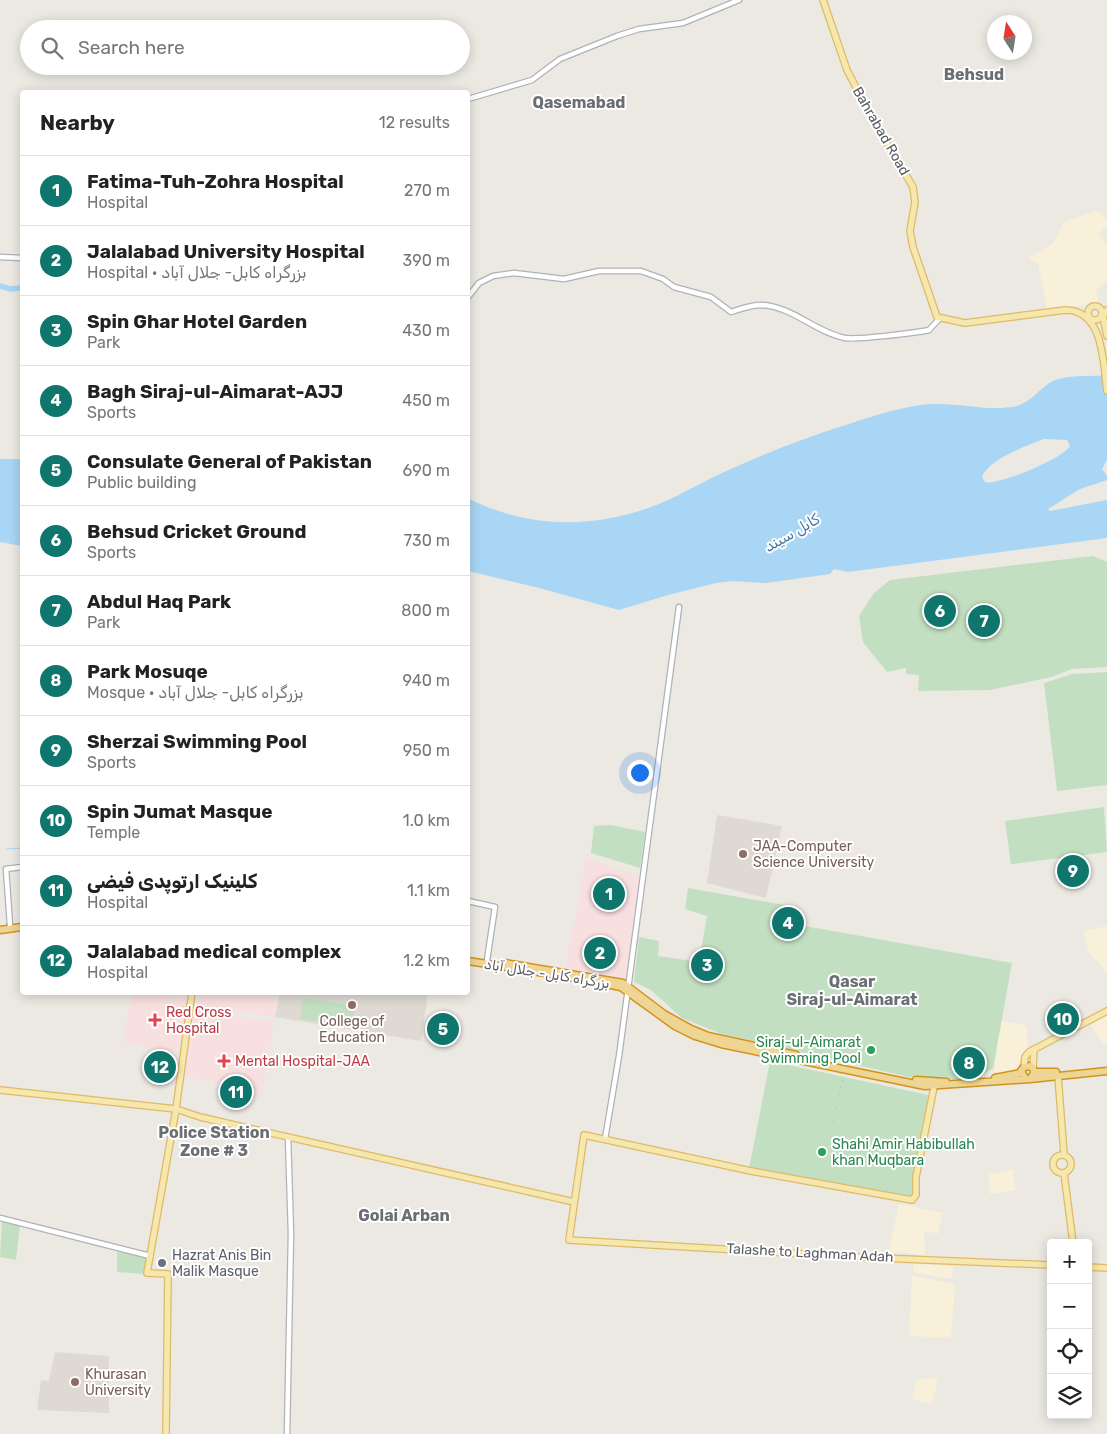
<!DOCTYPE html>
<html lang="en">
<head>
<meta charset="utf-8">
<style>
  body { margin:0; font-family:Rubik,"Noto Naskh Arabic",sans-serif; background:#f6f6f6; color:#222 }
  .controls { position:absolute; right:15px; bottom:15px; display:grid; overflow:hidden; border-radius:5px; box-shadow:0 2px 12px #0003 }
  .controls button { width:45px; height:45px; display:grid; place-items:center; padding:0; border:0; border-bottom:1px solid #e0e0e0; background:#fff; color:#222; font:25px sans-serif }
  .compass { position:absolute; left:987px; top:15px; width:45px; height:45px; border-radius:50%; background:#fff; box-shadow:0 2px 12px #0003; rotate:348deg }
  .you { position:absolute; left:639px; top:772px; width:18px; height:18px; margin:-12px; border:4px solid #fff; border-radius:50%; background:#1a73e8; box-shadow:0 0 0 8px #1a73e833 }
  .badge { display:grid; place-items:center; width:32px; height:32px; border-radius:50%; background:#0f766e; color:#fff; font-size:16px; font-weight:700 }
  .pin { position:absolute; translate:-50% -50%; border:2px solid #fff; box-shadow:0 1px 5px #0006 }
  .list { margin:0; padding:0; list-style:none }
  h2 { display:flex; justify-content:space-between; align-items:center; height:65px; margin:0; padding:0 20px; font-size:21px }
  h2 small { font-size:16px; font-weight:400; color:#767676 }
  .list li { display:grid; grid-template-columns:32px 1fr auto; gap:15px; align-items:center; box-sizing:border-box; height:70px; padding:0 20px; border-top:1px solid #e0e0e0 }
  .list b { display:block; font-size:19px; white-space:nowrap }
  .list p { margin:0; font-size:16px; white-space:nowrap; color:#767676 }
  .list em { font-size:16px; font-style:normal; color:#767676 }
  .icon { flex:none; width:28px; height:28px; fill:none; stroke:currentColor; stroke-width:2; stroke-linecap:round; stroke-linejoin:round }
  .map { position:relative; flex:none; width:1107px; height:1434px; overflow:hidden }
  .search { position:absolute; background:#fff; box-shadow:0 2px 12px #0003; left:20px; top:20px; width:450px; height:55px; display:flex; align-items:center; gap:12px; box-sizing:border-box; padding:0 18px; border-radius:28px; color:#767676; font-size:19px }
  .panel { position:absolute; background:#fff; box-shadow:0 2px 12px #0003; left:20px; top:90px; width:450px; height:905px; border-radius:5px }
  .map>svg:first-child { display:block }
</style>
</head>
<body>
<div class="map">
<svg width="1107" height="1434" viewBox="0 0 1107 1434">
  <rect width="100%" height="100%" fill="#ebe9e2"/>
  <path fill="#f9f0d9" d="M1097 211 1107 220V225L1099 234 1107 246V280L1096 291 1099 303 1047 309 1038 264 1028 258 1053 243 1064 222Z
    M1107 926V972L1087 950 1084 931Z
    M1107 1014V1042L1103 1043 1091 1026 1098 1017Z
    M1000 1021 1024 1025 1027 1030 1028 1049 1016 1068 1005 1073 994 1072Z
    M1013 1170 1015 1190 990 1194 988 1174Z
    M899 1204 943 1213 938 1234 924 1231 925 1256 901 1252 888 1253Z
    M914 1264 953 1266 952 1279 913 1272Z
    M912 1276 955 1284 951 1338 909 1336Z
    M938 1378 932 1404 912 1399 917 1380Z"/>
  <path fill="#dedad3" d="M717 815 782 826 766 898 707 883Z
    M280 993H428L421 1041 275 1017Z
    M55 1352 109 1356V1388L106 1390H109V1413L37 1410 41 1380 49 1381Z"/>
  <path fill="#f7e0df" d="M586 858 640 877 627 983 565 970 573 926H577L574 925Z
    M132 993H159L187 997 179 1052 123 1043Z
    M199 993H279L275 1017 197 1004Z
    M191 1009 274 1022 263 1092 179 1075Z"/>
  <path fill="#c2e0c1" d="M1093 556 1107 562V667L1072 669 1051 677 990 690 918 691 919 675 906 674V668L887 672 863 642 859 616 874 593 890 580Z
    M1107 672V785L1057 791 1044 683 1072 674Z
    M1104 807 1107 852 1011 864 1005 821Z
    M611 825 645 832 640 868 591 853 594 826Z
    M688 888 790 906 788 923 1012 963 993 1069 968 1079H918L722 1034 682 1018 651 990 634 982 639 937 659 941 658 956 699 962 707 916 685 909Z
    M303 998 355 1005 352 1026 300 1019Z
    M770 1061 928 1095 912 1200 749 1169Z
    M2 1220 20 1225 16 1260 0 1257Z
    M117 1252 147 1256 143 1274 117 1272Z"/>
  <path fill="#a9d6f4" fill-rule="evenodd" d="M1107 375V460L1102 469 1107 476V480L1080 489 1048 509 1050 511 1107 500V538L848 572 834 569 830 574 766 583 733 581 716 583 668 595 619 610 543 589 468 571V498C525 528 591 529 651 507 676 498 698 484 722 473 764 454 806 437 849 424 876 415 906 405 934 404 962 403 989 412 1017 406 1031 402 1039 389 1051 382 1066 374 1091 377 1107 375ZM1044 439 1067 440 1070 446C1064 458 998 486 985 482L982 477C989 459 1026 446 1044 439Z
    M0 459H22V546L0 542Z"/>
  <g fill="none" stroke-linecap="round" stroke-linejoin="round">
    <path stroke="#a9d6f4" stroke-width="1" d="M6 849 22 848"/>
    <path stroke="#a9d6f4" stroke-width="5.5" d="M0 286 10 289 22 288"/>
    <defs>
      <path id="minor" d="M468 99 532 80 560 59 617 36 639 29 683 23 739 0
        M0 257 22 258
        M468 297 479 283 493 276 514 273 564 279 599 271H641L663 279 674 287 711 297 731 312C741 309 750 305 761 305 792 306 815 332 845 338 857 340 915 333 929 330L940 318
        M468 901 495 907 487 960
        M10 925 6 869 22 867
        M605 1139 619 1056 679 607
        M0 1218 150 1256
        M287 1434 291 1234 288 1137"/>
      <path id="major" d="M823 0 847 70 872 118 913 187 915 202 910 231 913 247 937 317 965 323 1065 310C1104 310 1103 362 1107 391
        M1088 313a7 7 0 1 1 14 0a7 7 0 1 1-14 0Z
        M1107 310 1103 316 1107 336
        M1024 1067 1025 1057 1029 1052 1107 1011
        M1033 1068 1034 1049
        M1058 1076 1064 1154
        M934 1087 916 1177V1195L912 1200 751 1171 584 1135 569 1240 857 1257 1051 1265
        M0 1090 176 1109 200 1117 574 1202
        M1053 1164a9 9 0 1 1 18 0a9 9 0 1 1-18 0Z
        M1064 1173 1073 1243
        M1088 1267 1107 1268
        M166 1434 168 1274 147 1273 176 1109 192 992"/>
      <path id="highway" d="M0 930 22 927
        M468 961 564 976 621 987 675 1026 695 1036 721 1044 925 1086 1030 1079 1035 1072 1031 1066 1024 1067 1021 1071 1025 1078
        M505 963 623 983 664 1014 691 1029 708 1036 796 1055
        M1035 1072H1056
        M995 1078 1021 1073
        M1030 1079 1107 1071
        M916 1080 946 1082"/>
    </defs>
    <use href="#minor" stroke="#afb2b6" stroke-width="7"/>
    <use href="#major" stroke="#dfba66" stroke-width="8"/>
    <use href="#highway" stroke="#d2931b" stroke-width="9"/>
    <use href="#minor" stroke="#fff" stroke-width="4.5"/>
    <use href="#major" stroke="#f5e7ad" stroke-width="5.5"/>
    <use href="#highway" stroke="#efd594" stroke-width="6"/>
    <path stroke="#b0b1b1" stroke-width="1" stroke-dasharray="1 6" stroke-linecap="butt" d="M832 1129 845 1069"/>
  </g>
  <g fill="#8d6e63" stroke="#fff" stroke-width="2">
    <circle cx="743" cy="854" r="5"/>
    <circle cx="352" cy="1005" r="5"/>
    <circle cx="75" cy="1382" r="5"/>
  </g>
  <g fill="#e0444e" stroke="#fff" stroke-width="2">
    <path d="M152.5 1012.5h5v5h5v5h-5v5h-5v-5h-5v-5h5z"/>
    <path d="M221.5 1053.5h5v5h5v5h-5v5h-5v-5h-5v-5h5z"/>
  </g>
  <g fill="#2e9e5b" stroke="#fff" stroke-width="2">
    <circle cx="871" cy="1050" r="5"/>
    <circle cx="822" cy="1152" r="5"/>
  </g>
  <circle fill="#6b7280" stroke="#fff" stroke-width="2" cx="162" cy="1263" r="5"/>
  <g text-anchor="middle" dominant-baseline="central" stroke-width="4" stroke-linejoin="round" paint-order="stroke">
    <g font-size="14" fill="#5a5d61" stroke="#fff">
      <text transform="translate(881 131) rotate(60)">Bahrabad Road</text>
      <text transform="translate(547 974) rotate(9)">بزرگراه کابل- جلال آباد</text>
      <text transform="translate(810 1253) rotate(3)">Talashe to Laghman Adah</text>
    </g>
    <g font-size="14" fill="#785e54" stroke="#fff" text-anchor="start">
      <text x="753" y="846">JAA-Computer<tspan x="753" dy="16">Science University</tspan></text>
      <text x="352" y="1021" text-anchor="middle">College of<tspan x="352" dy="16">Education</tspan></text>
      <text x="85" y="1374">Khurasan<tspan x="85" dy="16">University</tspan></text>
    </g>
    <g font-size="14" fill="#be3a42" stroke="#fff" text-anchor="start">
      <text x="166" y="1012">Red Cross<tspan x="166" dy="16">Hospital</tspan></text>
      <text x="235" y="1061">Mental Hospital-JAA</text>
    </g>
    <g font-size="14" fill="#27864d" stroke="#fff" text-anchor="end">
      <text x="861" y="1042">Siraj-ul-Aimarat<tspan x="861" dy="16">Swimming Pool</tspan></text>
      <text x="832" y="1144" text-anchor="start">Shahi Amir Habibullah<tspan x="832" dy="16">khan Muqbara</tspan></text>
    </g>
    <g font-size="14" fill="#5b616d" stroke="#fff" text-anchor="start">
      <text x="172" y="1255">Hazrat Anis Bin<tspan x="172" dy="16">Malik Masque</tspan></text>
    </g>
    <g font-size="15" font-style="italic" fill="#4978a3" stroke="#fff">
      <text transform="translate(792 533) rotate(-30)">کابل سيند</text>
    </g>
    <g font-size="16" font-weight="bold" fill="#6b6f73" stroke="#fff">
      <text x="974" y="74">Behsud</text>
      <text x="579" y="102">Qasemabad</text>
      <text x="852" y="981">Qasar<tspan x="852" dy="18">Siraj-ul-Aimarat</tspan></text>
      <text x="214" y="1132">Police Station<tspan x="214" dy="18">Zone # 3</tspan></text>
      <text x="404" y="1215">Golai Arban</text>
    </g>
  </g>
</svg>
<div class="controls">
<button>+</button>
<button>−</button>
<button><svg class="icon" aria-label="locate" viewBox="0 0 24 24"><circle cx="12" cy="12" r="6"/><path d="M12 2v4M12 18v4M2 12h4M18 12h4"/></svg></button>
<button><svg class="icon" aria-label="layers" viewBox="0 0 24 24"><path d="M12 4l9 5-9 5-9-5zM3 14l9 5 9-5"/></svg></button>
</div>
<svg class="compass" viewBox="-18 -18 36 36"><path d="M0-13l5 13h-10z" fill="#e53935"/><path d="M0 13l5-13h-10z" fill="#767676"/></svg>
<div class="you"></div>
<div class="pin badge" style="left:609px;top:894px">1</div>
<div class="pin badge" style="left:600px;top:953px">2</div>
<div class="pin badge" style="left:707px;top:965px">3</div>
<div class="pin badge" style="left:788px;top:923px">4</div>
<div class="pin badge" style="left:443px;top:1029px">5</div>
<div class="pin badge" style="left:940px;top:611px">6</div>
<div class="pin badge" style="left:984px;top:621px">7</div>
<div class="pin badge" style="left:969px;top:1063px">8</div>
<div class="pin badge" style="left:1073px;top:871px">9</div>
<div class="pin badge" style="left:1063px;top:1019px">10</div>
<div class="pin badge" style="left:236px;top:1092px">11</div>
<div class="pin badge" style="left:160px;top:1067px">12</div>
<div class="search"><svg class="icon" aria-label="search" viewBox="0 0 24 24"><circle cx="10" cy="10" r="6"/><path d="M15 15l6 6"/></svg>Search here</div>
<section class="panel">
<h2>Nearby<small>12 results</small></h2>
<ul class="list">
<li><span class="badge">1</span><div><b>Fatima-Tuh-Zohra Hospital</b><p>Hospital</p></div><em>270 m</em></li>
<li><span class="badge">2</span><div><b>Jalalabad University Hospital</b><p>Hospital · بزرگراه کابل- جلال آباد</p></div><em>390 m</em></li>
<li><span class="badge">3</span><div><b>Spin Ghar Hotel Garden</b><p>Park</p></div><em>430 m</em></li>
<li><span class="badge">4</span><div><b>Bagh Siraj-ul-Aimarat-AJJ</b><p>Sports</p></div><em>450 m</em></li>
<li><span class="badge">5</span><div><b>Consulate General of Pakistan</b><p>Public building</p></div><em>690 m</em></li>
<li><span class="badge">6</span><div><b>Behsud Cricket Ground</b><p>Sports</p></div><em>730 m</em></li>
<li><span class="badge">7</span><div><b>Abdul Haq Park</b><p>Park</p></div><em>800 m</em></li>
<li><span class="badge">8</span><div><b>Park Mosuqe</b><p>Mosque · بزرگراه کابل- جلال آباد</p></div><em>940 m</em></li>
<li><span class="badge">9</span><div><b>Sherzai Swimming Pool</b><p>Sports</p></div><em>950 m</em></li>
<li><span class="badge">10</span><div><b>Spin Jumat Masque</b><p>Temple</p></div><em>1.0 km</em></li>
<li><span class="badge">11</span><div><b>کلینیک ارتوپدی فیضی</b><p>Hospital</p></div><em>1.1 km</em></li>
<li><span class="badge">12</span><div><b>Jalalabad medical complex</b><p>Hospital</p></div><em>1.2 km</em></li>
</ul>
</section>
</div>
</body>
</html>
